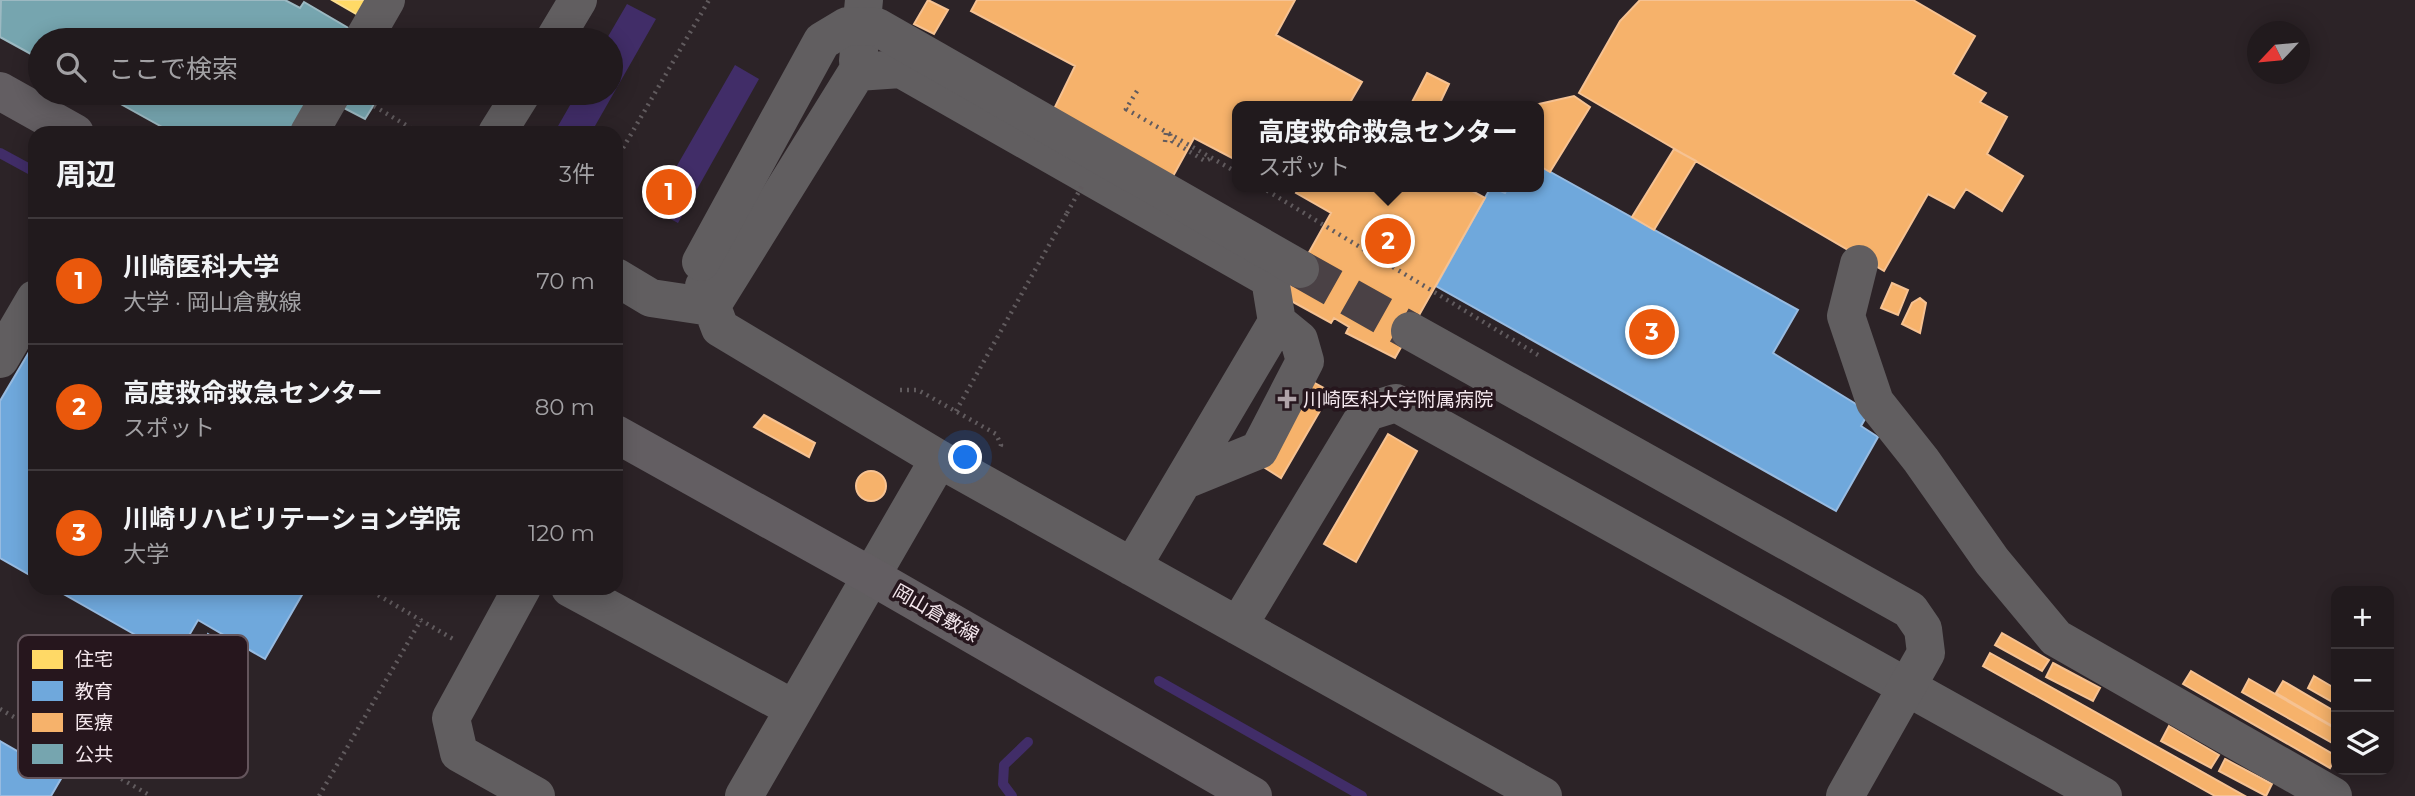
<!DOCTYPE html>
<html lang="ja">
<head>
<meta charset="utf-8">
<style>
  body { margin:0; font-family:Montserrat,"Noto Sans JP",sans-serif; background:#2d272a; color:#f1f3f6 }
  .controls { position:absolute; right:21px; bottom:21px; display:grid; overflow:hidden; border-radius:14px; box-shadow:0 4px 18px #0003 }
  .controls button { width:63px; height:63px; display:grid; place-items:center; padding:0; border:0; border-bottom:2px solid #3e383b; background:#211a1d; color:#f1f3f6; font:35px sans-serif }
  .compass { position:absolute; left:2247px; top:21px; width:63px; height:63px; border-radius:50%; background:#211a1d; box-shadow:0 4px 18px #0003; rotate:244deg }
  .you { position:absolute; left:966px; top:458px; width:24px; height:24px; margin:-18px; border:5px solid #fff; border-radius:50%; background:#1a73e8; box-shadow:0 0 0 10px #1a73e833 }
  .badge { display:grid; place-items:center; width:46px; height:46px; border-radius:50%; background:#ea580c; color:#fff; font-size:23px; font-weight:700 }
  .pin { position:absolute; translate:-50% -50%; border:4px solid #fff; box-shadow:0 2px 7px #0006 }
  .popup { position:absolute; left:1232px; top:101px; width:312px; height:91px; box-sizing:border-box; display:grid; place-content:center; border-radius:14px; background:#211a1d; filter:drop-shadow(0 2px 5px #0005); font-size:23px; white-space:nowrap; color:#a2a1a4 }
  .popup b { font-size:26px; color:#f1f3f6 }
  .popup::after { content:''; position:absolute; left:50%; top:100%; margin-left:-14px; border:14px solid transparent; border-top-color:#211a1d }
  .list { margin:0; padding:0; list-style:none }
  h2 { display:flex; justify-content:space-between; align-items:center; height:91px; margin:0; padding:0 28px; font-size:30px }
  h2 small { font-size:23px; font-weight:400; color:#a2a1a4 }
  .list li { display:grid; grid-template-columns:46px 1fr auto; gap:21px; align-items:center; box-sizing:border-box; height:126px; padding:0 28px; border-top:2px solid #3e383b }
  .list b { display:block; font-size:26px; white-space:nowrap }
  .list p { margin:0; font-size:23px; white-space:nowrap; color:#a2a1a4 }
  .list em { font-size:23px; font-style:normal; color:#a2a1a4 }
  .icon { flex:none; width:38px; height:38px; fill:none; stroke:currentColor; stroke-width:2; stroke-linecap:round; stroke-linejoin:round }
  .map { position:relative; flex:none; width:2415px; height:796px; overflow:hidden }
  .search { position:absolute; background:#211a1d; box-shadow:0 4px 18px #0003; left:28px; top:28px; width:595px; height:77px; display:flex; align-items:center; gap:18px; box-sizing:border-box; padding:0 24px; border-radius:38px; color:#a2a1a4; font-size:26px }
  .panel { position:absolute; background:#211a1d; box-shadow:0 4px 18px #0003; left:28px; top:126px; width:595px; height:469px; border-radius:21px }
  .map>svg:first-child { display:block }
</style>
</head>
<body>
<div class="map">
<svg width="2415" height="796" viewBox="0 0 2415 796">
  <rect width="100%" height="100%" fill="#2c2327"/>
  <path fill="#412d68" d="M627 4 656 19 591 133H554L577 93H611V40H606Z
    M735 65 759 79 678 223 652 209Z"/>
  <path fill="#ffd966" stroke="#fcde8f" stroke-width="2" d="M332 0H374L363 18Z"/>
  <path fill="#6fa8dc" stroke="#97bbe1" stroke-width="2" d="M1538 165 1798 310 1773 353 1869 412 1861 426 1878 437 1836 511 1436 286 1491 187 1505 193 1508 187H1538Z
    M35 342V578L0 558V401Z
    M53 588H306L265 659 198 620 176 658Z
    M208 634 233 649 215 678 191 664Z
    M0 741 62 777 51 796H0Z"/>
  <path fill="#f6b26b" stroke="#f6c292" stroke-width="2" d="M928 0 948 10 934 34 914 24Z
    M977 0H1295L1276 35 1362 82 1348 106H1238V161L1194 138 1171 180 1052 113 1075 66 971 11Z
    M1640 0H1913L1975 36 1953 74 1986 93 1980 102 2007 117 1987 154 2023 176 2002 211 1966 189 1954 208 1928 194 1884 271 1579 93 1620 21Z
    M1427 73 1449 84 1439 105 1431 102 1429 106H1410Z
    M1574 96 1590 107 1550 172 1538 165V106H1530Z
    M1674 149 1696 161 1654 230 1632 217Z
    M1300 187H1465L1485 198 1395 358 1346 333 1349 327 1334 318 1331 323 1284 297 1331 213 1296 193Z
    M1892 283 1908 290 1898 315 1881 308Z
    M1920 298 1926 303 1920 333 1902 324 1912 303Z
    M1313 382 1331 392 1281 478 1265 468Z
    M764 415 815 443 809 457 754 427Z
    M1388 434 1417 451 1356 562 1324 544Z
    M856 486a15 15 0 1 1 30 0a15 15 0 1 1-30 0Z
    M2002 633 2049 660 2042 671 1995 645Z
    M1990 653 2245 796H2215L1983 666Z
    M2053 663 2100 688 2093 701 2046 677Z
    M2191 671 2336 756 2330 768 2183 684Z
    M2314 676 2336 689V704L2308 688Z
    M2249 679 2336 729V745L2242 692Z
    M2283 681 2336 712V728L2276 693Z
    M2169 726 2219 755 2211 768 2161 741Z
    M2225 759 2272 784 2266 796 2219 771Z"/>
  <path fill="#76a5af" stroke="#9cb9c2" stroke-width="2" d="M1 0H285L300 8 304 2 355 32 351 40H40V59L0 37Z
    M101 93H296L314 103 297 133H173Z
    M315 93H375L380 95 365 119Z"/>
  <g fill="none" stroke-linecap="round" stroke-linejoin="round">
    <path stroke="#412d68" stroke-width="10" d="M0 153 35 172
      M1159 681 1362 796
      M1012 796 1003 784 1004 765 1028 742"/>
    <path stroke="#4a4145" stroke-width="38" stroke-dasharray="38 19" stroke-linecap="butt" d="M1300 269 1410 331"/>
    <path stroke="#615b5e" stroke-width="4.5" stroke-dasharray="2 5" stroke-linecap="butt" d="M1137 91 1126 109 1238 173
      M374 106 419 133
      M1170 134 1172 141 1205 161 1212 158
      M1165 142 1166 132
      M616 160 709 0
      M1261 187 1538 355
      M900 390H918L996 434 1001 445 999 449
      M956 411 1067 213
      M366 588 453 639
      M0 709 151 796
      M319 796 421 620"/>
    <path stroke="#615e60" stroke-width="38" d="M363 40 386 0
      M554 40 578 0
      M858 61 864 0
      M309 133 332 93
      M497 133 522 93
      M1859 264 1846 316 1875 402 1921 460 1992 561 2056 638 2333 796
      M616 277 651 298 711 307 857 72 901 69 1270 279 1277 322 1132 567
      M704 286 720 328 939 459 1543 796
      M0 359 35 299
      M1183 481 1259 450 1305 361 1299 340 1277 322
      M522 588 451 718 459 753 536 796
      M570 588 794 709
      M1238 626 1367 412 1396 403 2103 796
      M744 796 939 459"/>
    <path stroke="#635e62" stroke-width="38" d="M0 91 75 133
      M616 434 871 576 1253 796"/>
    <path stroke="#615b5e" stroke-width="4.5" stroke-dasharray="2 5" stroke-linecap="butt" d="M1067 213 1082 186"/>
    <path stroke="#615e60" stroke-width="38" d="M701 262 822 41 847 26 877 27 1300 269
      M1410 331 1910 610 1923 629 1926 653 1845 796"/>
  </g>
  <path fill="#afa3a8" stroke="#26161d" stroke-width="2.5" d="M1283.5 388.5h7v7h7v7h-7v7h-7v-7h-7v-7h7z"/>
  <g text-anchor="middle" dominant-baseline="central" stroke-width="7" stroke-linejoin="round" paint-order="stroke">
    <g font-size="19" fill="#f5e8ee" stroke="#26161d" text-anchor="start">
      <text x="1303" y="399">川崎医科大学附属病院</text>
    </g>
    <g font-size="19" fill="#f5e8ee" stroke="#26161d">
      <text transform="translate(936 613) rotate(30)">岡山倉敷線</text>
    </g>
  </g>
  <rect x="18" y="635" width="230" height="143" rx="10" fill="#26161d" stroke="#64555c" stroke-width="2"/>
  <rect x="32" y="650" width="31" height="19" fill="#ffd966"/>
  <rect x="32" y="681" width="31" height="20" fill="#6fa8dc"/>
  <rect x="32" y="713" width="31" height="19" fill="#f6b26b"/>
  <rect x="32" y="744" width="31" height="20" fill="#76a5af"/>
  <g font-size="19" fill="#f5e8ee">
    <text x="75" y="666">住宅</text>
    <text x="75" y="698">教育</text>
    <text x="75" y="729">医療</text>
    <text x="75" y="761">公共</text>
  </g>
</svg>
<div class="controls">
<button>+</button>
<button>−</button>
<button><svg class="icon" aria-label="layers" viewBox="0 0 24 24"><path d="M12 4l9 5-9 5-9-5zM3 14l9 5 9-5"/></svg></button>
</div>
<svg class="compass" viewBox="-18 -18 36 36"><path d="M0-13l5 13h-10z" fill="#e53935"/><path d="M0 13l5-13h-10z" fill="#a2a1a4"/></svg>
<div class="you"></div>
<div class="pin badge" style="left:669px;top:192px">1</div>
<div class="pin badge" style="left:1388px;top:241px">2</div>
<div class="popup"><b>高度救命救急センター</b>スポット</div>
<div class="pin badge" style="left:1652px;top:332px">3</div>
<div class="search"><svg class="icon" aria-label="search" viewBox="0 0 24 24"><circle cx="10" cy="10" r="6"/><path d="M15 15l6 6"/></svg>ここで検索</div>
<section class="panel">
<h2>周辺<small>3件</small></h2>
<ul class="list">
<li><span class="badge">1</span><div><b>川崎医科大学</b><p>大学 · 岡山倉敷線</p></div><em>70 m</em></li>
<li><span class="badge">2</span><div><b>高度救命救急センター</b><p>スポット</p></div><em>80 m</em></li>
<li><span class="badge">3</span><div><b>川崎リハビリテーション学院</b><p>大学</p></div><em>120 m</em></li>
</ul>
</section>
</div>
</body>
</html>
